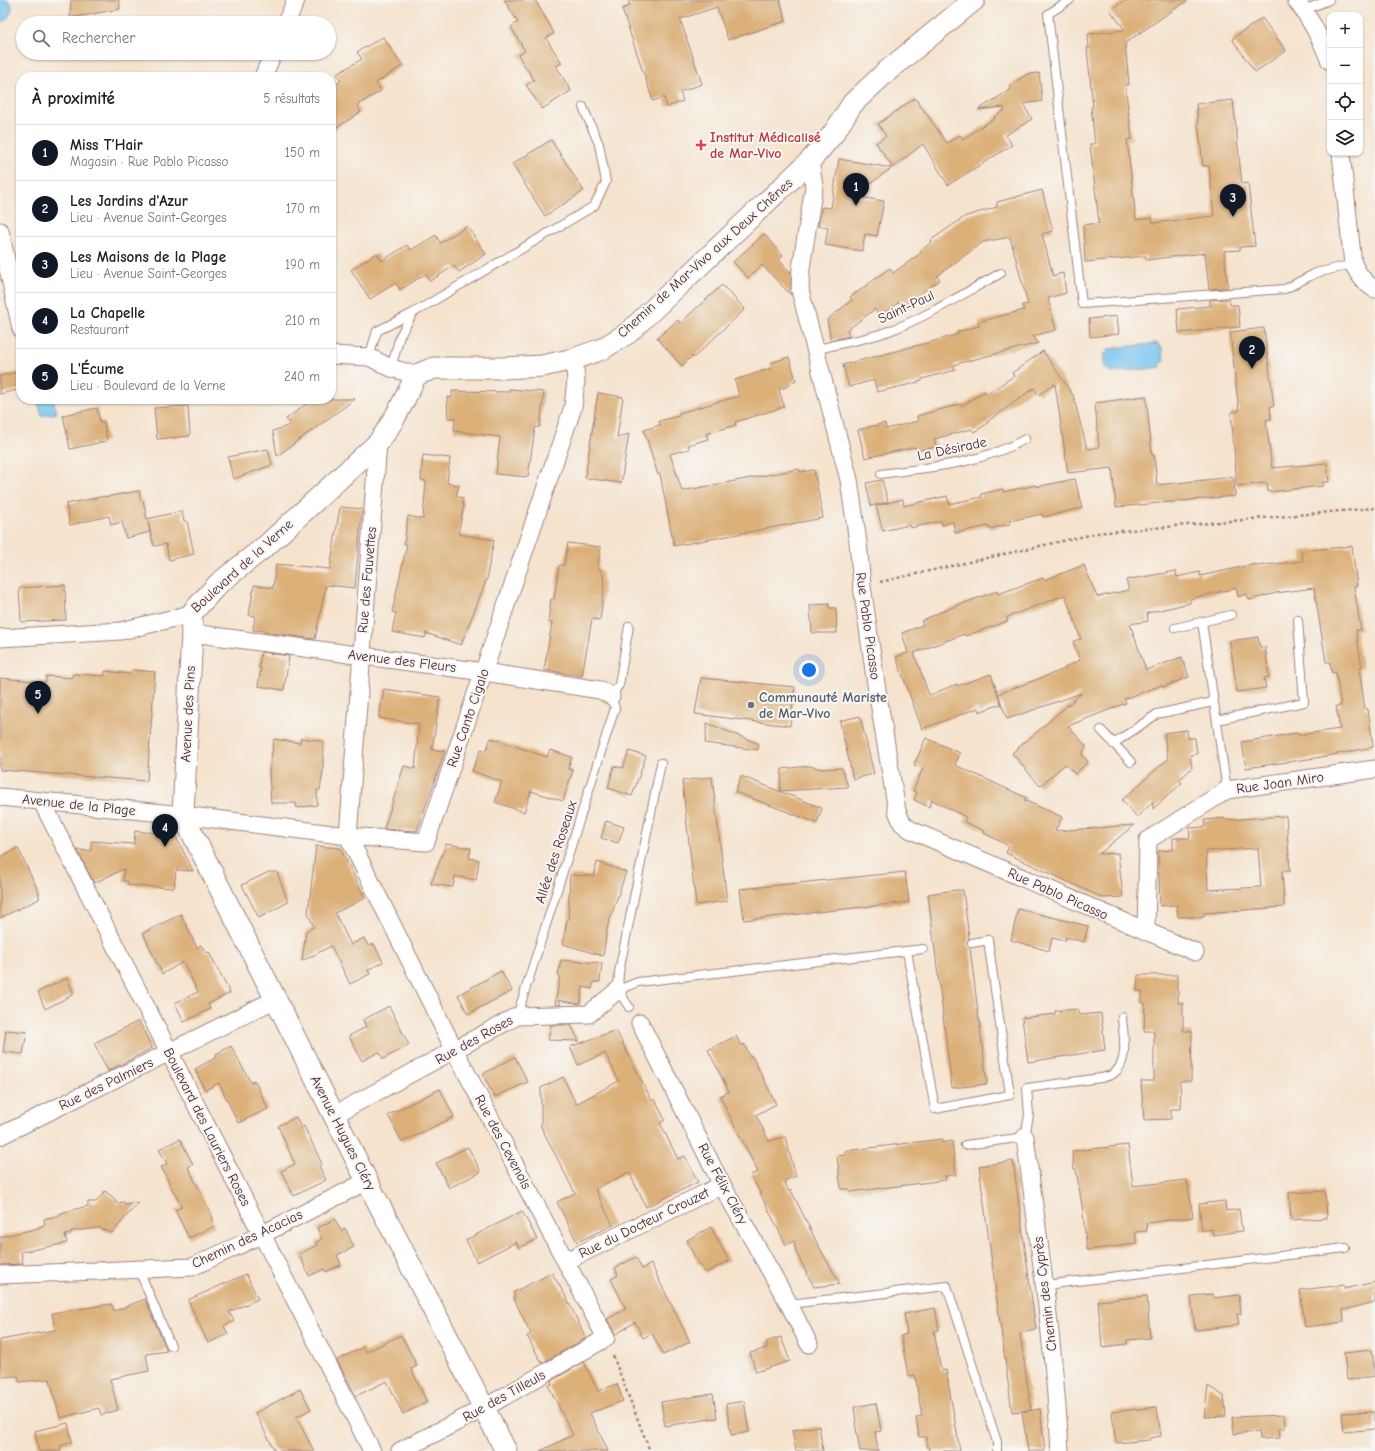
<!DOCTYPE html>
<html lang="fr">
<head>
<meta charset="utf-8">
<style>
  body { margin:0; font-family:"Comic Neue",sans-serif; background:#f6f6f6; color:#202124 }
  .controls { position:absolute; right:12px; top:12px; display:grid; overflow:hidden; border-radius:8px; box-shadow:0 1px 3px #0004 }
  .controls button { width:36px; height:36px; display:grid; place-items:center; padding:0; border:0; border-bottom:1px solid #e0e0e0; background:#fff; color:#202124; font:20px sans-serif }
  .you { position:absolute; left:809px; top:670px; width:14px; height:14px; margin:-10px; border:3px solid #fff; border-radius:50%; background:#1a73e8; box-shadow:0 0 0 6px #1a73e833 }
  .badge { display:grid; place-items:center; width:26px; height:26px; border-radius:50%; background:#111827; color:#fff; font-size:13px; font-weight:700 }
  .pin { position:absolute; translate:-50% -33px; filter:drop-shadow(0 1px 2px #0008) }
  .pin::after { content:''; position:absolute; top:21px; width:14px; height:12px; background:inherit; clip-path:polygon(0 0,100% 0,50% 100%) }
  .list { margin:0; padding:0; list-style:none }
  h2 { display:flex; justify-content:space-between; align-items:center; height:52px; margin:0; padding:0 16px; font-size:17px }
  h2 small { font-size:13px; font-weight:400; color:#757577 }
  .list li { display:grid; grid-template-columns:26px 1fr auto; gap:12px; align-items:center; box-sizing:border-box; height:56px; padding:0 16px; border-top:1px solid #e0e0e0 }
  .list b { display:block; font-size:15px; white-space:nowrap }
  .list p { margin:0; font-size:13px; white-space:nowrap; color:#757577 }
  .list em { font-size:13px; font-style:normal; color:#757577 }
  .icon { flex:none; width:22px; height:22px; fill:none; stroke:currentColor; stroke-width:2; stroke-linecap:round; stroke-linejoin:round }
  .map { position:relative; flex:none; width:1375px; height:1451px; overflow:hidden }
  .search { position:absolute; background:#fff; box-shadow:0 1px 3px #0004; left:16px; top:16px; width:320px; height:44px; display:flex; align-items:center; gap:10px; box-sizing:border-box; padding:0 14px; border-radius:22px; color:#757577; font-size:15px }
  .panel { position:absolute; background:#fff; box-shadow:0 1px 3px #0004; left:16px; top:72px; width:320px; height:332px; border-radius:16px }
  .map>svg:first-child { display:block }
</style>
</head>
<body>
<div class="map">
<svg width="1375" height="1451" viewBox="0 0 1375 1451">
  <rect width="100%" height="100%" fill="#f6f6f2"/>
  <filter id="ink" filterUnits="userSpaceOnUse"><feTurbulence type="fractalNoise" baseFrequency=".025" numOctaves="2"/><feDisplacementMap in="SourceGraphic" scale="8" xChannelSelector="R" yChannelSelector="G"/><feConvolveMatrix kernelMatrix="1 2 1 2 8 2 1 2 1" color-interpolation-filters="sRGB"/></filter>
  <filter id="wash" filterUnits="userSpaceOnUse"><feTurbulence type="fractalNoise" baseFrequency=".012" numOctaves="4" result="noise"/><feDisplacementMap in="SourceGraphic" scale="16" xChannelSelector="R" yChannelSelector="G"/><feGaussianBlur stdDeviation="0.9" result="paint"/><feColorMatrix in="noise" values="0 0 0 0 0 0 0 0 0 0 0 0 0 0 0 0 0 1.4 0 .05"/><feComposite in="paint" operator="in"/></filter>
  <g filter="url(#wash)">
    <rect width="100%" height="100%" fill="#f5e3ce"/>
    <path fill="#75c1ef" stroke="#60708d" d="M0 0C1 0 6 0 7 0 17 5 10 20 0 23Z
      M1158 343 1159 347H1162L1164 362 1160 363 1161 367 1110 373V369H1105L1103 354 1108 353V349Z
      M37 399H53L57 413 42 416Z"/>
    <g id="blocks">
      <path fill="#dcb079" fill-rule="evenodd" d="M71 0H119L120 9 70 18Z
        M504 0H535L554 33 546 38 562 63 556 66 571 91 542 109 526 85 534 80 518 55 525 51 511 27 518 22Z
        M628 0H780L786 21 728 40 717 7 680 19 702 84 680 92 683 101 667 107 664 97 653 101 622 9 630 6Z
        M1125 0H1188L1125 43 1129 85H1125L1132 139 1127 140 1136 220 1152 218 1153 223 1214 216 1209 166H1203L1196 104 1233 100 1242 184 1248 183 1255 246 1240 247V250L1224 251 1228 288 1209 289 1205 253 1146 260V256L1085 262 1083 225 1099 223 1090 144H1095L1091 107H1093L1087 48H1089L1088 34 1125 30 1110 10Z
        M1262 18 1286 51 1255 72 1232 39Z
        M383 37 402 66 376 83 381 91 357 105 361 112 331 131V87L341 81 337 74 362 59 357 52Z
        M1039 73 1042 101 1023 104 1032 119 1006 135 1012 145 948 185 923 144 893 167 876 143 886 136 878 124 915 98 947 143 960 135 963 139 995 118 994 117 1005 110 1003 107 978 110 1011 89 1009 86 1027 74Z
        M551 140 584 191 545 216 512 164Z
        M839 159 892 168 853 196 884 201 877 236 865 234 862 251 825 245 828 228 818 226 822 207 831 208Z
        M1042 190 1053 231 1042 234 1053 276 1063 273 1066 293 1048 298 1056 330 1033 336 1038 343 960 363 954 365 955 370 922 379V381L911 384 877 392 874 380 849 387 843 365 934 341 958 334 957 332 979 326 978 322 1024 310 1022 305 1028 304 1010 237 983 242 937 276 940 280 903 306 899 302 880 317 875 309 847 330 849 336 831 340 827 320 852 300 850 297 859 291 890 268 893 273 921 253 920 251 932 242 931 240 966 216 997 207V202Z
        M467 226 486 254 459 272 454 266 430 281 425 274 400 290 396 283 370 299 351 270 377 253 382 261 407 245 411 250 436 235 440 243Z
        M764 234 783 256 779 260 791 273V295L762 265 748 278 733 262Z
        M722 285 745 309 693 358 692 356 682 366 657 338 678 320 680 323Z
        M1229 299 1230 305H1238L1240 327 1179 333 1177 309 1210 306V300Z
        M1117 316 1119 334 1090 337 1089 319Z
        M1264 328 1274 406 1270 407 1271 419 1266 420 1272 468 1327 463 1329 482H1323V486L1268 492 1267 483 1237 486 1231 412 1239 411 1230 332Z
        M1043 351 1073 395 1087 449 1099 447 1095 403 1146 396 1152 455H1154L1157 485 1234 477 1235 496 1116 507 1112 468 1068 473 1055 384 1038 395 1034 388 987 422 988 423 974 432 971 429 934 439 936 447 916 451 915 447 865 458 858 430 885 423 886 429 918 421 917 416 961 404 962 406 985 391 987 394 1014 376 1012 373Z
        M789 357 796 380 786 387 779 389 784 407 735 422 736 425 706 434 708 439 688 445 689 449 670 454 682 491 799 469 800 472 814 470 823 518 674 546 660 474 658 475 644 430 660 425 659 421 679 416V413L739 396 735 380 772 368 770 363Z
        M18 372 21 389 0 394V376Z
        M509 389 544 392 540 427H535L528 477 496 474 500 437 454 431 455 418H448L447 397 452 398V391L509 392Z
        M598 393 623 397 617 438 629 434 621 483 585 478Z
        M313 399H355L277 456 273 431 290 425 286 419Z
        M188 406 190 436 157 439 154 408Z
        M97 408 100 422H104L107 441 70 449 63 415Z
        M268 449 272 465 233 479 228 457Z
        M423 455 450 458 447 483 459 485 456 496 463 498 462 504 464 505 458 534 494 540 487 575 488 576 461 645 426 633 425 638 392 632 396 613 392 612 407 544H404L408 516 423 519 426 481 421 480Z
        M1075 479 1082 508 1043 517 1042 514 1010 521V524L989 529 988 526 955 533 953 522 942 525 941 521 910 528 909 525 883 531 876 506 903 499 904 506 947 496 949 504 982 497 981 494 1003 489V492L1036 485V487Z
        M882 480 888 502 871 506 866 483Z
        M139 491 141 501 143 500 147 519 182 511 184 521H187L194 554 169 560 166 544 154 546 148 522 150 532 126 538 122 522 111 525 109 516 70 525 66 504 105 496V497Z
        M340 507 362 509 355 588 326 585 315 639 264 632V631L253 630 255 616 249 615 254 585 273 588 276 564 330 569Z
        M568 543 601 547 598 566 603 575 604 588 600 620 592 619 582 676 544 670 552 623 548 622 551 599H554L559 565H564Z
        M1352 546 1357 586 1354 587 1361 630H1356L1362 668 1359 669 1365 709H1368L1373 747 1322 757 1246 768 1242 742 1297 733 1298 735 1340 729 1336 706H1341L1336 672 1332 673 1330 662H1326L1314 588 1276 593 1249 600 1247 594 1238 597 1236 588 1190 599V603L1147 613 1148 621 1130 624 1146 670 1182 657 1189 677 1163 687 1162 685 1124 699 1126 703 1068 726 1086 746 1082 754 1088 762 1075 774 1065 764 1040 786 1012 753 1082 693 1007 719 998 694 1065 669V667L1080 660 1073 641 1081 639 1065 595 1007 617 1008 621 965 636 964 634 914 653 929 695 957 684V686L991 674 1001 704 979 712 978 708 922 729 896 657 908 653 902 633 923 625 921 621 945 610 997 591 998 594 1043 578 1044 580 1084 565 1097 597 1129 590 1126 580 1176 571 1177 577 1200 572V576L1256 564V566L1303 561 1301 551Z
        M65 585 66 620 21 622 19 588Z
        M829 604V608H836L837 633H812L810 605Z
        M1258 637 1260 647H1265L1269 677 1264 678 1266 688 1237 692 1230 641Z
        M261 652 289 656 284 690 258 686 261 668H259Z
        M132 670 155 672 147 781 0 770V678L46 682V676L72 678 73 674 105 676V671L131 674Z
        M701 678 795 687 790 726 695 714Z
        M384 689 440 697 432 750 445 751 417 831 384 829 404 766 415 769 419 724 379 718Z
        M860 716 874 774 853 779 840 721Z
        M707 723 759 744 758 750 705 743Z
        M1187 730 1188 738H1195L1197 754 1190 755 1192 768 1179 780 1182 783 1153 809V802L1137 817 1122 800 1168 759 1164 733Z
        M301 738 323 741V771L320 790H317V805L297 808 296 803H271L269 773 274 739 300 743Z
        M491 738 547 757 550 750 572 757 568 769 573 770 563 801 531 791 524 812 495 802 502 782 472 771 481 749 486 751Z
        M926 738 960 753 955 765 1027 798 1024 800 1062 817 1055 831 1134 825 1099 854 1118 853 1123 897 1103 898 1006 853 1009 846 984 833 985 831 964 822 966 817 932 800 929 807 914 800 917 793 913 791 923 768 914 765Z
        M629 751 646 756 632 796 608 788 614 766 623 768Z
        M809 766 822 769 842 768 848 787 780 791 782 769Z
        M741 776 822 808 817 823 735 792Z
        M712 777 727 901 696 905 682 781Z
        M1286 816 1290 871H1282L1284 907 1204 913V917H1178L1177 905 1160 906 1158 851 1173 850V838H1190L1189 828 1205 827 1204 820 1224 818 1225 820ZM1258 848 1261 887 1208 890 1206 851Z
        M606 821 624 827 618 843 601 838Z
        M135 831 175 835 193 871 176 870 174 888 128 885V881H123L124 869 94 883 77 850 91 851V841L134 844Z
        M446 844 471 848 469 858 479 860 476 880 455 876 453 887 431 884Z
        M316 846 340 848 365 898 335 913 351 945 364 938 368 946 374 944 383 962 368 970 370 974 350 984 331 946 302 961 306 931 314 927 308 913Z
        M18 848 39 893V899L0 918V857Z
        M597 862 626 872 608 925 603 956 563 944 567 920H568L570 875 594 876Z
        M269 872H277L288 902 259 918 242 885Z
        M905 872 909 902 744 920 740 889Z
        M956 890H963L969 938 967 944 970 948 987 1084 952 1088 928 894Z
        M1018 909 1088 926 1084 942 1066 937 1065 941 1052 938 1049 951 1011 940Z
        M181 914 197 948 201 945 206 953 209 952 230 993 208 1004 210 1009 184 1022 175 1003 198 992 183 962 162 974 143 933Z
        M561 960 602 963 600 982H594L592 989 583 987 580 1004 558 1000 561 1005H555L560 976 558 975Z
        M501 971 512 991 468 1014 458 995Z
        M1138 975H1177V991H1178V1003H1183V1031H1192L1191 1081H1180L1181 1109H1171V1119L1144 1120 1141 1081H1154V1031H1144L1145 1003H1142V991H1137Z
        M67 978 74 994 45 1009 38 992Z
        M389 1006 409 1045 383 1059 379 1052 362 1061 349 1036 366 1027 363 1020Z
        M1078 1009 1079 1015 1101 1013 1105 1050 1028 1062 1022 1018 1055 1014V1011Z
        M139 1021 152 1048 108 1071 94 1043Z
        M551 1025H571L579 1041 548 1040Z
        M6 1030 27 1032 23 1054 3 1052Z
        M616 1030 652 1101 655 1099 665 1120 660 1123 678 1159 685 1156 698 1182 646 1207 629 1172 595 1189 613 1225 577 1242 557 1202 575 1193 541 1127V1088L563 1077 576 1104 619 1081 605 1053 578 1065 570 1047Z
        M736 1036 741 1045 744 1044 750 1057 752 1056 776 1104 756 1115 769 1141 785 1137 796 1176 784 1181 789 1192 791 1190 816 1241 840 1284 814 1287 796 1252 794 1241 786 1245 751 1175 758 1172 720 1096 729 1092 708 1050Z
        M231 1046 251 1083 255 1081 268 1109 238 1123 219 1083 205 1090 195 1069 217 1057 216 1054Z
        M515 1057 528 1082 494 1097 483 1074Z
        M440 1089 454 1117 402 1142 388 1115Z
        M296 1117 301 1128 304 1126 322 1164 319 1166 326 1180 294 1196 281 1171 295 1164 278 1126Z
        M180 1139 193 1164 188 1167 213 1218 211 1219 215 1226 189 1238 175 1210 182 1207 161 1167 167 1164 159 1149Z
        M942 1139V1143L952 1141 956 1175 945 1176 946 1180 850 1192 849 1189H841L837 1156 845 1155V1151Z
        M1128 1145 1133 1186 1187 1180 1193 1217 1146 1223 1147 1231 1135 1232 1137 1244 1087 1250 1082 1205 1076 1169H1074L1072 1151Z
        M468 1147 481 1172 449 1188 436 1163Z
        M1013 1161 1036 1330 1020 1333 1031 1410 1012 1412 979 1166Z
        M105 1191 115 1199V1203L124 1202V1204L138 1203 112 1233 99 1228 71 1231V1234L65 1235 67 1243 21 1252 23 1264 0 1265V1237L39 1228V1227L45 1225 44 1219 61 1215V1213L88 1206V1202H96Z
        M1325 1191 1327 1218 1291 1220 1289 1193Z
        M1225 1201 1226 1211 1239 1209 1242 1231 1213 1235 1212 1229 1202 1231 1199 1204Z
        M522 1211 537 1239 519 1248 516 1242 477 1262 466 1240Z
        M335 1219 341 1231 345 1228 354 1247 337 1255 341 1265 325 1272 324 1269 309 1276 299 1254 317 1245 316 1242 322 1239 317 1228Z
        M711 1227 729 1261 705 1273 700 1264H698L687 1240Z
        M636 1257 642 1269 651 1264 690 1342 663 1355 652 1333 643 1338 635 1322 615 1335 607 1319 626 1309 611 1279 618 1275 615 1268Z
        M552 1273 566 1297 586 1338 542 1363 527 1336 531 1334 514 1299V1292Z
        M246 1274 258 1299 229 1312 234 1321 224 1326 228 1334 208 1343 188 1300Z
        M1375 1282V1302L1343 1310 1344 1322 1305 1327 1300 1290 1344 1285V1289Z
        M1213 1294 1214 1298 1239 1295 1241 1314H1237L1239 1325 1195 1330 1191 1296Z
        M1147 1296 1150 1338 1127 1340V1344L1102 1347 1098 1301Z
        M145 1299 167 1351 146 1354 149 1371 110 1379 118 1410 101 1415 99 1408 60 1418 50 1379 19 1382 18 1376 0 1377V1340L55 1330 52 1313 111 1304 114 1311Z
        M935 1308 939 1330 934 1331 941 1371 946 1370 960 1451H929L926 1437H919L916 1417 922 1416 915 1375 908 1376 901 1336 907 1334 904 1314Z
        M401 1335 417 1366 411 1369 427 1402 403 1414 387 1381 356 1396 337 1360 363 1347 366 1352Z
        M781 1337 790 1361 756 1372 750 1353 767 1348 766 1342Z
        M1372 1350 1375 1376 1347 1380 1344 1353Z
        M584 1362 598 1391 617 1384 623 1401 590 1413 608 1451H540L573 1435 548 1385 552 1384 551 1381Z
        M1208 1386 1224 1396 1226 1416 1204 1417Z
        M300 1389 311 1409 296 1417 314 1451H275L255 1413Z
        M713 1394 717 1418 665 1426 661 1402Z
        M744 1401 749 1432 731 1435 726 1404Z
        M876 1403 881 1431 875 1432 878 1451H860L855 1422 856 1421 854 1407Z
        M1157 1407 1161 1436 1150 1438V1440L1116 1443 1112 1412Z
        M1040 1409 1045 1451H1028L1022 1412Z
        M1375 1412V1429L1344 1432 1342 1413Z
        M1284 1415 1285 1428 1279 1429 1280 1438 1260 1439 1259 1431 1234 1434 1232 1417Z
        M68 1423 72 1442 60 1446 61 1451H39L35 1431Z
        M819 1426 823 1451H796L792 1430Z"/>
    </g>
  </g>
  <g filter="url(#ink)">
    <use href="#blocks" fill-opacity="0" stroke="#a0817c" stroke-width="1"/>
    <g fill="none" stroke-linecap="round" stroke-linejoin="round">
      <defs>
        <path id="service" d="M1070 0 1048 14 1082 304 1285 289 1316 273 1353 264
          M1304 10 1329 0
          M815 350C839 343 865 340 889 331 927 317 966 292 1001 273
          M369 357 377 331 413 313 594 206 606 182 599 144 583 107
          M391 368 400 336 413 313
          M881 474C930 467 981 464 1025 439
          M1202 622 1227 790
          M1175 628 1231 615
          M1217 720 1304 702 1298 620
          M1101 730 1131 762
          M1113 744 1157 714 1213 702
          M907 951 935 1109 1010 1095 988 940 972 943
          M618 990 638 982 923 949
          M629 1007 618 990 619 972 661 763
          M517 1016 615 708 611 696 619 685 629 626
          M965 1145 1025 1137 1029 1115 1027 1088 1101 1078C1105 1077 1110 1076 1113 1074 1130 1062 1123 1035 1122 1017
          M139 1270 171 1346
          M1045 1285 1345 1248
          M789 1304 947 1286 997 1442V1451"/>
        <path id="minor" d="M1296 0C1311 19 1321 39 1330 61
          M286 23 296 0
          M263 77 273 53
          M1341 153 1353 264C1359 275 1364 283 1375 289
          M810 161 814 186 801 268 800 290 849 480 858 542 862 586 876 684 897 811 902 823 911 830 1195 952
          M0 231 21 329
          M331 355 369 357 391 368 416 375
          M192 633 484 672 600 690 611 696
          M0 638 121 631 191 614
          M0 797 183 815 348 836 426 842 573 407 576 380 574 359
          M42 802 372 1451
          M348 836 455 1051 606 1338 484 1408 400 1451
          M348 836 378 443
          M1146 932 1148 840 1227 790 1375 769
          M640 1023 722 1185 789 1304 809 1344
          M334 1115 517 1016 589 1014 618 990
          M0 1136 276 999
          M1025 1137C1039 1242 1054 1346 1060 1451
          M566 1261 722 1185
          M0 1275 192 1267 261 1235 367 1181"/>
        <path id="tertiary" d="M506 1451 367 1181 183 815 192 633 191 614 218 584 267 545 378 443C394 422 405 399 416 375L434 368H501L542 366 574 359 602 349 628 333 810 161 833 134 853 103 886 72 974 0"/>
      </defs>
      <use href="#service" stroke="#a0817c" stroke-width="10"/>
      <use href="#minor" stroke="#a0817c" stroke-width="19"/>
      <use href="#tertiary" stroke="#a0817c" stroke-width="23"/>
      <path stroke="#a0817c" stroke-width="2.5" stroke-dasharray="3 3" stroke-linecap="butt" d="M880 582 1098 533 1375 508
        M613 1356 650 1451"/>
      <use href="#service" stroke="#fff" stroke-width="8"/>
      <use href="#minor" stroke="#fff" stroke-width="17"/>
      <use href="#tertiary" stroke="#fff" stroke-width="21"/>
    </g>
  </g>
  <path fill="#e0444e" stroke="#f6f6f2" stroke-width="1.5" d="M699 139h4v4h4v4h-4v4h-4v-4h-4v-4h4z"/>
  <circle fill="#6b7280" stroke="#f6f6f2" stroke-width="1.5" cx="751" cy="705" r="4"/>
  <g text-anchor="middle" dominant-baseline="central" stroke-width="4" stroke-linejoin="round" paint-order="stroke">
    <g font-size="14" font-weight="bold" fill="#be3a42" stroke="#f6f6f2" text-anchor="start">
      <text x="710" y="137">Institut Médicalisé<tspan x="710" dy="16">de Mar-Vivo</tspan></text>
    </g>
    <g font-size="14" fill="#4a1f2b" stroke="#f6f6f2">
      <text transform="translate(705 258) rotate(-42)">Chemin de Mar-Vivo aux Deux Chênes</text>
      <text transform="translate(906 307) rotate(-25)">Saint-Paul</text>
      <text transform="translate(952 449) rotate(-12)">La Désirade</text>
      <text transform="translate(242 566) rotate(-42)">Boulevard de la Verne</text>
      <text transform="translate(367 580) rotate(-85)">Rue des Fauvettes</text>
      <text transform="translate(868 626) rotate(82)">Rue Pablo Picasso</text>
      <text transform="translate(402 661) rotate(7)">Avenue des Fleurs</text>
      <text transform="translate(188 714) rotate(-87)">Avenue des Pins</text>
      <text transform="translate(468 718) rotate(-71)">Rue Canto Cigalo</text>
      <text transform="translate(1280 783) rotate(-8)">Rue Joan Miro</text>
      <text transform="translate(79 805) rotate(6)">Avenue de la Plage</text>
      <text transform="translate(556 852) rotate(-72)">Allée des Roseaux</text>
      <text transform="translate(1058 894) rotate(24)">Rue Pablo Picasso</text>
      <text transform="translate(474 1040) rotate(-29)">Rue des Roses</text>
      <text transform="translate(106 1084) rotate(-26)">Rue des Palmiers</text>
      <text transform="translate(207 1127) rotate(63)">Boulevard des Lauriers Roses</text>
      <text transform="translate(343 1133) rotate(63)">Avenue Hugues Cléry</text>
      <text transform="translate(503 1142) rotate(62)">Rue des Cevenols</text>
      <text transform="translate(723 1184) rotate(62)">Rue Félix Cléry</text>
      <text transform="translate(644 1223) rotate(-26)">Rue du Docteur Crouzet</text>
      <text transform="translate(247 1239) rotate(-25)">Chemin des Acacias</text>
      <text transform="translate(1045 1294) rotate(-97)">Chemin des Cyprès</text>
      <text transform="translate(504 1396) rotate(-29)">Rue des Tilleuls</text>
    </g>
    <g font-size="14" font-weight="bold" fill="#5b616d" stroke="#f6f6f2" text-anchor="start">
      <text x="759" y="697">Communauté Mariste<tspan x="759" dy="16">de Mar-Vivo</tspan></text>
    </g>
  </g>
</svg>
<div class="controls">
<button>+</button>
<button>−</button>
<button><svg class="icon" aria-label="locate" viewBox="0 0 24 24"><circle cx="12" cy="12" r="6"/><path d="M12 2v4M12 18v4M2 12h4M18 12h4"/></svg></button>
<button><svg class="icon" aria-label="layers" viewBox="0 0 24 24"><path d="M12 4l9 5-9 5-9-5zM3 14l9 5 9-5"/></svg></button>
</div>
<div class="you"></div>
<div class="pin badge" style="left:856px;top:206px">1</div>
<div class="pin badge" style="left:1252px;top:369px">2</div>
<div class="pin badge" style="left:1233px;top:217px">3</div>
<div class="pin badge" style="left:165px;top:847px">4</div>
<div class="pin badge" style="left:38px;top:714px">5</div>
<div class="search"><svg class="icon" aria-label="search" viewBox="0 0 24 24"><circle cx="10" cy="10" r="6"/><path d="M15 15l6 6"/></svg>Rechercher</div>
<section class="panel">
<h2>À proximité<small>5 résultats</small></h2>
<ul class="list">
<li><span class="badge">1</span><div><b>Miss T’Hair</b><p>Magasin · Rue Pablo Picasso</p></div><em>150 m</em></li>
<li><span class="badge">2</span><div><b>Les Jardins d'Azur</b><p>Lieu · Avenue Saint-Georges</p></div><em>170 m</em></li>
<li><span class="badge">3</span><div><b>Les Maisons de la Plage</b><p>Lieu · Avenue Saint-Georges</p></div><em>190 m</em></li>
<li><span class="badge">4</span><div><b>La Chapelle</b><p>Restaurant</p></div><em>210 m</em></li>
<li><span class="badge">5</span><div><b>L'Écume</b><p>Lieu · Boulevard de la Verne</p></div><em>240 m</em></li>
</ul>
</section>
</div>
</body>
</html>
